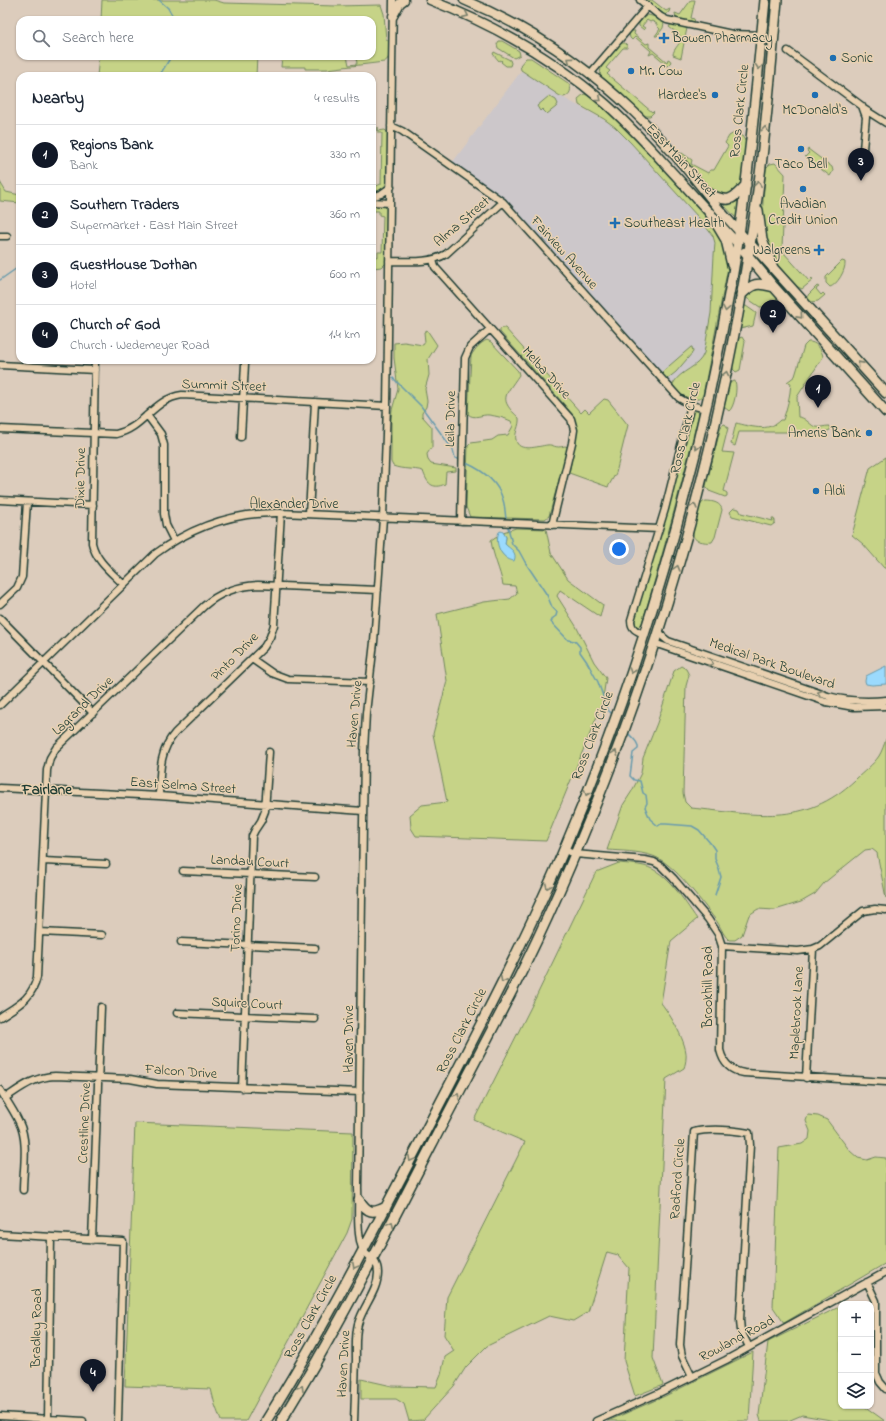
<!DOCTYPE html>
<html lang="en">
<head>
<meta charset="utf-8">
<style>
  body { margin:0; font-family:"Indie Flower",sans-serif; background:#f2f2f3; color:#1f2937 }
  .controls { position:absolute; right:12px; bottom:12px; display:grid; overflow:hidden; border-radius:8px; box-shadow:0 1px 3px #0004 }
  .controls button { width:36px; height:36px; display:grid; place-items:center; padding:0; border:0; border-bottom:1px solid #e0e1e3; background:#fff; color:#1f2937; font:20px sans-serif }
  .you { position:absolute; left:619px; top:549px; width:14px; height:14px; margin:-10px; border:3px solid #fff; border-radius:50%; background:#1a73e8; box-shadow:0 0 0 6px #1a73e833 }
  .badge { display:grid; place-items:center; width:26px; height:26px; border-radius:50%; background:#111827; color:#fff; font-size:13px; font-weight:700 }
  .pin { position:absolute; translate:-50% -33px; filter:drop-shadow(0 1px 2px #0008) }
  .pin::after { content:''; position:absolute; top:21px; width:14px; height:12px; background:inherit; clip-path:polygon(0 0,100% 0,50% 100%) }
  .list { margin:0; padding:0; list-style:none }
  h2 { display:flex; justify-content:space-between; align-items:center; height:52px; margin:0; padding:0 16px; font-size:17px }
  h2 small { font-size:13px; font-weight:400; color:#747a83 }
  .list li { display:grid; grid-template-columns:26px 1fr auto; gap:12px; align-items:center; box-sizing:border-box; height:60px; padding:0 16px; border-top:1px solid #e0e1e3 }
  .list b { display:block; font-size:15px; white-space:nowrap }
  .list p { margin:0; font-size:13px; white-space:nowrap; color:#747a83 }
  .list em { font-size:13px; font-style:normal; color:#747a83 }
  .icon { flex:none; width:22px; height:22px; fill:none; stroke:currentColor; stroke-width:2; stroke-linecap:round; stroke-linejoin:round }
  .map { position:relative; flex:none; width:886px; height:1421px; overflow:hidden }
  .search { position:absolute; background:#fff; box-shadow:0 1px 3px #0004; left:16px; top:16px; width:360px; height:44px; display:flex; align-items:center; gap:10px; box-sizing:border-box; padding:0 14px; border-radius:12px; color:#747a83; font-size:15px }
  .panel { position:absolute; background:#fff; box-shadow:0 1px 3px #0004; left:16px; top:72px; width:360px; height:292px; border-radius:12px }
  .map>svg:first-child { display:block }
</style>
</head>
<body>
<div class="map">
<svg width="886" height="1421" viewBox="0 0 886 1421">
  <rect width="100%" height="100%" fill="#dcccbc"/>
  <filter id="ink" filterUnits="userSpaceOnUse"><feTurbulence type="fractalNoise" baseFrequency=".025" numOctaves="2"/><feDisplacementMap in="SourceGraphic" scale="8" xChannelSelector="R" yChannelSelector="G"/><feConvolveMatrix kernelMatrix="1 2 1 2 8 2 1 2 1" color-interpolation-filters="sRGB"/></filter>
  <g filter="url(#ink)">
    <path fill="#ccc7ca" d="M522 70 560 96 610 123 631 143 698 217 713 236 715 243 714 255 710 321 704 353 702 359 698 364 670 385 512 207 494 193 452 163Z"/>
    <path fill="#c6d387" stroke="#72885e" d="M102 0H214L224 3 336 6 381 5 384 14 386 40H389C389 48 392 58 384 62L327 69H305V67H281L282 56H349H347L349 65 357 64 356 56H372V20H101Z
      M646 0H652L666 11 670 9 669 12 665 15Z
      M691 0H695L691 18 694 19 695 22 676 18 675 13 680 15Z
      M648 15 656 17 664 23 663 28 657 36H655L660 29 657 26V24L652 21 650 22 647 20 642 26 645 28 644 30 639 26V23L643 18Z
      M671 24 687 28 681 58 673 55C673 48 683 43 680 36 678 32 672 30 669 27Z
      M632 31H635L634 34 646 44 649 43V47L667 62 668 59 670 60 671 62 667 66H663L665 63 653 53 649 55 651 51 635 37 632 40 630 38 629 34Z
      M499 41H502L519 51 520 55 514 58 498 48 497 44Z
      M620 43H625L627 45V48H623L606 68 610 71 607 74 652 112 653 111 654 112 650 116H643L601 77C597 64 613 52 620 43Z
      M494 52 510 60 511 63 510 66H506L501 62 502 61 501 60 499 61 493 54Z
      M99 56H257L256 76H259H97Z
      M526 58H531L568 83C573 89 570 95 564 97L560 96 521 70 520 65Z
      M584 94C592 96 602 107 608 112 646 147 679 186 713 225L722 238 728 267 703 395 700 399C690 400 675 395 673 384 680 370 699 368 704 353L711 313 714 255 715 243 713 236 698 217 631 143 615 127 604 119 579 105 578 99Z
      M549 96 556 100 558 104 556 107 547 114 542 109 540 111 537 106Z
      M378 127V131L385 130 388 133 387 180C386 189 380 191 372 195V191L375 190 376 186 381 184 382 133H378Z
      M734 133 742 136 746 142 741 180 740 187 733 196 715 194 680 155V154L682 153 692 160 691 164 708 173 710 170H714L728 146 725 143 729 136Z
      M808 149 832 167 833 171 830 176 805 157 809 153 807 151Z
      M775 163 785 174 784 200 788 202 784 203 782 248 786 249 784 253 809 281 812 278 813 280 802 289 798 287C788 276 776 265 769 251 758 230 764 192 766 168L770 164Z
      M0 182 6 192 20 195V203L0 201Z
      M741 197 738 218H736L722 203Z
      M372 204C378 204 385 203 387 210L386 263 382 267 372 268V256L378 257V252H382L383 216 379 215V211H372Z
      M842 261 845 262C846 270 837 285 830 287L826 283V277Z
      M817 286 819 287 816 289 821 295 823 293 825 295 818 301 811 302 808 299V295Z
      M769 288 779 300H771L764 307H760L745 297 751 289Z
      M743 306H746L756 313 753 326 740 329Z
      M503 328H505L581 413 585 409 589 413 604 399 608 400 628 425 616 473 608 487 569 473 577 433 573 415 563 403 500 332V329Z
      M427 330 437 345 428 359 429 375 425 389 427 401 426 407 422 413V416L432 427V447L427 454 428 460 431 464 456 468V471L446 472 445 484C432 490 427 483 423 471 413 468 403 470 393 466L391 462V420L392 410 398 389 394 358V343L404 342 423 345 425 342 424 332Z
      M742 337 745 342 740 370 736 372 733 369 732 364 737 339Z
      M487 340 491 342 518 371 519 375C505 396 498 399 519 418 520 426 514 433 516 440 518 453 539 446 547 445 554 444 554 449 565 446L568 447 549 516 545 519 470 517 466 507 468 446 471 443 492 440 498 436 508 435 513 426 511 421C505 418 496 416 489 415 482 414 474 420 468 414L471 356C475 349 480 343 487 340Z
      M808 342C815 341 822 349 823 357L797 397 798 417C805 417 809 424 815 427 820 428 824 426 829 426L831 428 830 430 825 432H739L735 446 731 444 736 423C750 426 768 433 780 420H783C787 408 790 397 791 383L787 382 795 376 804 346Z
      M691 347H692L693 352 676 372 667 379 664 378 662 375V372Z
      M735 381C738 388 734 408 729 411L724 407C724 399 726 388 731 382Z
      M693 411H697L699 413C682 483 663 554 642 623L638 627 635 625 633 620 691 413Z
      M725 424 728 428 722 452 734 453 724 491 727 493V496L725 497 709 491 706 486 720 430 722 425Z
      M886 457V568H884L863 544 852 535 870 468Z
      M706 501C713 501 721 503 722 510L715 537 712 542C707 543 704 542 699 541 689 538 694 527 696 519 698 513 698 507 703 502Z
      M734 508 739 509 741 513 773 521 772 518H774L775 521V523L771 526 732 516 730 512Z
      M516 528 546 529 551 553 568 579 603 605 600 617 560 590 557 596 576 626 594 662 606 678 602 704 546 841 416 836 411 828 410 815 422 805 447 802 433 734 447 681 437 614 484 602 510 599 517 593 515 586 503 585C500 569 493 557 491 540L497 536C498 544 500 554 507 558L508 547 505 544 506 537 503 532Z
      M681 666 686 669 689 675 686 686 683 793 685 802 691 808C754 814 804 828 855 780 863 772 873 765 879 756 882 751 884 745 886 739V898L877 853 872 849 865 850 824 883 815 894 801 902 775 910 758 909 749 915 742 935 735 940H729C722 934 721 926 715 919 701 901 674 863 653 856 638 851 621 851 607 850L623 805 632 791 641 773 643 758 657 723 674 671Z
      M619 863C627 864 636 864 644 866 667 871 684 901 697 919L671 941 661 1003C670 1014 688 1044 686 1058 686 1061 685 1065 684 1068L666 1079 653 1358 663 1385 635 1396 624 1361 629 1268 618 1255 607 1252 588 1312 573 1321 549 1316 487 1346 466 1367 454 1386 423 1420 409 1421 404 1404 396 1399H361V1379L392 1386 436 1387 441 1375 445 1357 454 1351 444 1335 447 1297 525 1142 474 1120 537 995 596 872Z
      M808 1115 818 1116 827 1120 850 1151 858 1158 867 1160 876 1157 886 1158V1263L784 1323 773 1307 779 1148 802 1144 809 1139 810 1131 806 1121Z
      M135 1123 353 1132 352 1219 347 1233 246 1421H221L215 1405 211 1389 125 1386Z
      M841 1306V1406H864L885 1421H836L802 1415 788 1421H761L759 1415 768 1342Z
      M753 1352 749 1421H608L665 1396Z"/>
    <path fill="#9bdafd" stroke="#699bad" d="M501 531 503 532 506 537 505 544C510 549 518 552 514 561 501 559 494 543 499 532Z
      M886 666V684L872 685 866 684 865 681 866 676Z"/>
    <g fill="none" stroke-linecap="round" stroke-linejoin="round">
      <path stroke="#699bad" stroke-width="1.5" d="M159 0 168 8 175 20
        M159 76 169 60 170 56
        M0 280 20 266
        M393 378 421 406 453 450 455 458 458 459
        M466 463C482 470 498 482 503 500 505 506 505 512 506 519
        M508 527 512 544 519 551 525 562 547 595 552 607 557 612 556 616 553 618 551 622 568 640 575 641 580 647V652L587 662 598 682 608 710 612 714
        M628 733C632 738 639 742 638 749L633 753 630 776 634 780 640 781 643 793 646 795 647 803 645 807 650 819 658 826 661 824H666L692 826 699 830 711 844 715 850V859L718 866 721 877 715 895"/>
      <defs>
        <path id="minor" d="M640 0 661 17 667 20 732 34 762 35
          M788 51 862 106 866 117 863 149
          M590 74 648 6
          M864 109 886 123
          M391 126 402 131 503 202 679 398 691 405 706 409
          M372 197 381 194 391 187
          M372 202 390 203
          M0 236H7
          M433 260 435 267 571 419 574 430 572 443 552 525
          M389 261C408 261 429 264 446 254L503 202
          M95 360 92 543C96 561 111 572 123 584
          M0 365 95 370
          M147 415 161 434 164 445V514L166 525 174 541
          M0 429 116 434C144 428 153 399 182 395L387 406
          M241 437 245 364
          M0 500 93 505
          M309 514 315 402
          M461 521 465 358 470 347 490 329
          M0 604 17 588 22 577 27 502
          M0 618 93 713
          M658 629 663 637 668 641 828 696C847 701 866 702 886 700
          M644 634C636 631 631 629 631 620L665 509 691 405
          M654 643 826 702 854 707 886 706
          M252 659 272 673 288 679 370 682
          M0 705 155 554C193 526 234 512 281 513L659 529
          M0 788 159 796 363 811
          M159 796C160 773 159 751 175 733L264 647 270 637 274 625 281 513
          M564 850 575 854 645 860 654 862 661 866 673 878 708 919 718 934 722 946 720 1050C723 1063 731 1071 744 1073L886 1082
          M43 861 106 864
          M183 871 315 877
          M40 932 102 935
          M181 942 315 948
          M722 946 798 951 813 949 820 946 863 911 875 909 886 910
          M177 1013 315 1019
          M0 1017C18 1005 32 999 37 977L47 770 50 758 56 748 204 606C220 592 238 586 258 585L378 590
          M806 1078 813 949
          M242 1088 252 836 255 830 261 821 265 811 269 752
          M0 1090C7 1101 14 1111 19 1122 29 1142 23 1169 23 1190
          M5 1098C22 1087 34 1077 55 1076L130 1079 157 1084 360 1092
          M0 1234 123 1241 118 1421
          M92 1240 101 1007
          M867 1282 876 1301V1373L880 1382 886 1389
          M692 1377 682 1356 680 1345 694 1132C711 1128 731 1130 749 1133L750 1145 740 1320 741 1331 749 1347
          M0 1416 83 1421
          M48 1419 51 1237
          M354 1421C355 1401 355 1380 356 1360 356 1348 355 1335 358 1324 363 1306 378 1291 378 1273 378 1257 366 1258 362 1248 356 1231 359 1206 358 1188L364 751 366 713 374 642 383 518 387 406 393 0
          M596 1421 659 1393 726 1360 886 1272"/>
        <path id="major" d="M430 0C494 25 554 59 606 104 631 126 652 150 674 174 695 197 716 220 737 243
          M464 0C527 26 585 65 634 112 663 140 689 171 714 203 732 225 752 245 771 266
          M393 16 400 3 404 0"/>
        <path id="highway" d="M709 194C728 203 732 201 746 185
          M758 210 762 240 773 268 886 393
          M710 213 726 240 732 265
          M745 252 774 287 886 412
          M741 295C753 283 757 282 774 287
          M359 1200C368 1213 372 1214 386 1207
          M266 1421C323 1330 371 1235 421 1140 470 1045 521 950 563 852 642 667 698 472 733 273 748 183 756 91 765 0
          M281 1421C336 1332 383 1239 431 1146 459 1092 488 1038 516 983 549 918 578 849 605 781 678 594 729 397 757 198 766 132 771 66 777 0"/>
      </defs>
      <use href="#minor" stroke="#1f3d34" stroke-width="9"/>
      <use href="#major" stroke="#1f3d34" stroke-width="11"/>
      <use href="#highway" stroke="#1f3d34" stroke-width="12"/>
      <use href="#minor" stroke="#e9d1b1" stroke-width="6"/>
      <use href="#major" stroke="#e9d1b1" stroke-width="8"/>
      <use href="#highway" stroke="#e9d1b1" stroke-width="9"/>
    </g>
    <defs><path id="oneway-chevron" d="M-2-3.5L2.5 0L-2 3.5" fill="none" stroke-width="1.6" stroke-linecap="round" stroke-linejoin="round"/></defs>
    <g stroke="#7a806c">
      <use href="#oneway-chevron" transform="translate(466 15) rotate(24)"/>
      <use href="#oneway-chevron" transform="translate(570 60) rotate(-144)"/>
      <use href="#oneway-chevron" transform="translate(759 67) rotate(95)"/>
      <use href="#oneway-chevron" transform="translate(599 99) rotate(39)"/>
      <use href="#oneway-chevron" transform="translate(765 129) rotate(-84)"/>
      <use href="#oneway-chevron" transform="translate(758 184) rotate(-83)"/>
      <use href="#oneway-chevron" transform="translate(726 309) rotate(101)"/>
      <use href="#oneway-chevron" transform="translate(800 316) rotate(48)"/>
      <use href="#oneway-chevron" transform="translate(860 364) rotate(-132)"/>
      <use href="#oneway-chevron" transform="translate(726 374) rotate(-78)"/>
      <use href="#oneway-chevron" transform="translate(697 447) rotate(104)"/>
      <use href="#oneway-chevron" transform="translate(694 506) rotate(-75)"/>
      <use href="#oneway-chevron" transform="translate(677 568) rotate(-74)"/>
      <use href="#oneway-chevron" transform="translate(711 663) rotate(19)"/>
      <use href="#oneway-chevron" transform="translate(632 671) rotate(109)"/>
      <use href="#oneway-chevron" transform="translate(820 693) rotate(-161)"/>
      <use href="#oneway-chevron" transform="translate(615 753) rotate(-69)"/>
      <use href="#oneway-chevron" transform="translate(587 793) rotate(112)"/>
      <use href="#oneway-chevron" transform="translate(548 886) rotate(114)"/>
      <use href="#oneway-chevron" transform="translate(503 980) rotate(117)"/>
      <use href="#oneway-chevron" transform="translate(457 1096) rotate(-62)"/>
      <use href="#oneway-chevron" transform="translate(411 1159) rotate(118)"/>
      <use href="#oneway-chevron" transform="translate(391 1224) rotate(-62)"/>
      <use href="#oneway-chevron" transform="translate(355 1266) rotate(118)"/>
      <use href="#oneway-chevron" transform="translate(301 1388) rotate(-59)"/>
    </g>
  </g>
  <g fill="#1f6fb2" stroke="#e9d1b1" stroke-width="1.5">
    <path d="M662 32h4v4h4v4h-4v4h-4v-4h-4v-4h4z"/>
    <circle cx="833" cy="58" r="4"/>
    <circle cx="631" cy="71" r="4"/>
    <circle cx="715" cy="95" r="4"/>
    <circle cx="815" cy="95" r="4"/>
    <circle cx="801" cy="149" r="4"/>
    <circle cx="803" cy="189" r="4"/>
    <path d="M613 217h4v4h4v4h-4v4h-4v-4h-4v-4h4z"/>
    <path d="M817 244h4v4h4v4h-4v4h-4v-4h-4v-4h4z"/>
    <circle cx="869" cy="433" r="4"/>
    <circle cx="816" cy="491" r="4"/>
  </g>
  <g text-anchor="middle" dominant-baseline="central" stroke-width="3" stroke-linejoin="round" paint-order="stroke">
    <g font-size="14" fill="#1f3d34" stroke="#e9d1b1" text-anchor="start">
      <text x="672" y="38">Bowen Pharmacy</text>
      <text x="841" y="58">Sonic</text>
      <text x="639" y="71">Mr. Cow</text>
      <text x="707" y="95" text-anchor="end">Hardee's</text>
      <text x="815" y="110" text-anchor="middle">McDonald's</text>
      <text x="801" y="164" text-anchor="middle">Taco Bell</text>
      <text x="803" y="204" text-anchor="middle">Avadian<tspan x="803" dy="16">Credit Union</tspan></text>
      <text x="624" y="223">Southeast Health</text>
      <text x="811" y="250" text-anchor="end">Walgreens</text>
      <text x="861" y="433" text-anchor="end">Ameris Bank</text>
      <text x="824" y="491">Aldi</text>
    </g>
    <g font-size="14" fill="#1f3d34" stroke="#e9d1b1">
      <text transform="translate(740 111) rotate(-84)">Ross Clark Circle</text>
      <text transform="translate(681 161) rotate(47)">East Main Street</text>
      <text transform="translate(462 222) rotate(-41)">Alma Street</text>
      <text transform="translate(564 253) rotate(48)">Fairview Avenue</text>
      <text transform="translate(546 373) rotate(48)">Melba Drive</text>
      <text transform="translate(224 386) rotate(2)">Summit Street</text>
      <text transform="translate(451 419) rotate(-89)">Leila Drive</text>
      <text transform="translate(686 428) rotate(-77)">Ross Clark Circle</text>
      <text transform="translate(81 478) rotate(-89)">Dixie Drive</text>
      <text x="294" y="504">Alexander Drive</text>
      <text transform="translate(235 657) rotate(-46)">Pinto Drive</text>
      <text transform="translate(772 664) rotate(19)">Medical Park Boulevard</text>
      <text transform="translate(83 706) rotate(-44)">Lagrand Drive</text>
      <text transform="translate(355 714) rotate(-85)">Haven Drive</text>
      <text transform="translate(593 736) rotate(-69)">Ross Clark Circle</text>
      <text transform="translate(183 786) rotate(4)">East Selma Street</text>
      <text transform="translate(250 862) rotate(3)">Landau Court</text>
      <text transform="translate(237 918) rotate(-88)">Torino Drive</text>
      <text transform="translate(708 987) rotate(-90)">Brookhill Road</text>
      <text transform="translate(247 1004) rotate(3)">Squire Court</text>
      <text transform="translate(797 1013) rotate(-87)">Maplebrook Lane</text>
      <text transform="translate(462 1031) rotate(-63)">Ross Clark Circle</text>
      <text transform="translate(349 1039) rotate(-90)">Haven Drive</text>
      <text transform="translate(181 1072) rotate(4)">Falcon Drive</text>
      <text transform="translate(85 1123) rotate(-88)">Crestline Drive</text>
      <text transform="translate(678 1179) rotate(-86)">Radford Circle</text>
      <text transform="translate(311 1317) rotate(-61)">Ross Clark Circle</text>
      <text transform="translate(37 1328) rotate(-89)">Bradley Road</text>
      <text transform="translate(737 1339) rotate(-28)">Rowland Road</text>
      <text transform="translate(344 1364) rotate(-87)">Haven Drive</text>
    </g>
    <g font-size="15" font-weight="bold" fill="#1f3d34" stroke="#e9d1b1">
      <text x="47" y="790">Fairlane</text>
    </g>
  </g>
</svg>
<div class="controls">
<button>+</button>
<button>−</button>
<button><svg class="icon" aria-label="layers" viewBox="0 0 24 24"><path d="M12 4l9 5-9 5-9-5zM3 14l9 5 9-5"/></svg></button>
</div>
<div class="you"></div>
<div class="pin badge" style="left:818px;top:408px">1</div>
<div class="pin badge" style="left:773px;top:333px">2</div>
<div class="pin badge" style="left:861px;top:181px">3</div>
<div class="pin badge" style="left:93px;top:1392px">4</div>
<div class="search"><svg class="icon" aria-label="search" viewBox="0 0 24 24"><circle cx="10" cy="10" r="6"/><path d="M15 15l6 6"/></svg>Search here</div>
<section class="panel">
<h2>Nearby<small>4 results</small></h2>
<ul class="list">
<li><span class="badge">1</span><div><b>Regions Bank</b><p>Bank</p></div><em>330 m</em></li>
<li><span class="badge">2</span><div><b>Southern Traders</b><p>Supermarket · East Main Street</p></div><em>360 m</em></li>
<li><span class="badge">3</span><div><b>GuestHouse Dothan</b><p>Hotel</p></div><em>600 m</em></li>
<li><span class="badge">4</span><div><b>Church of God</b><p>Church · Wedemeyer Road</p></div><em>1.4 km</em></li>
</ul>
</section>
</div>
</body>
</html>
